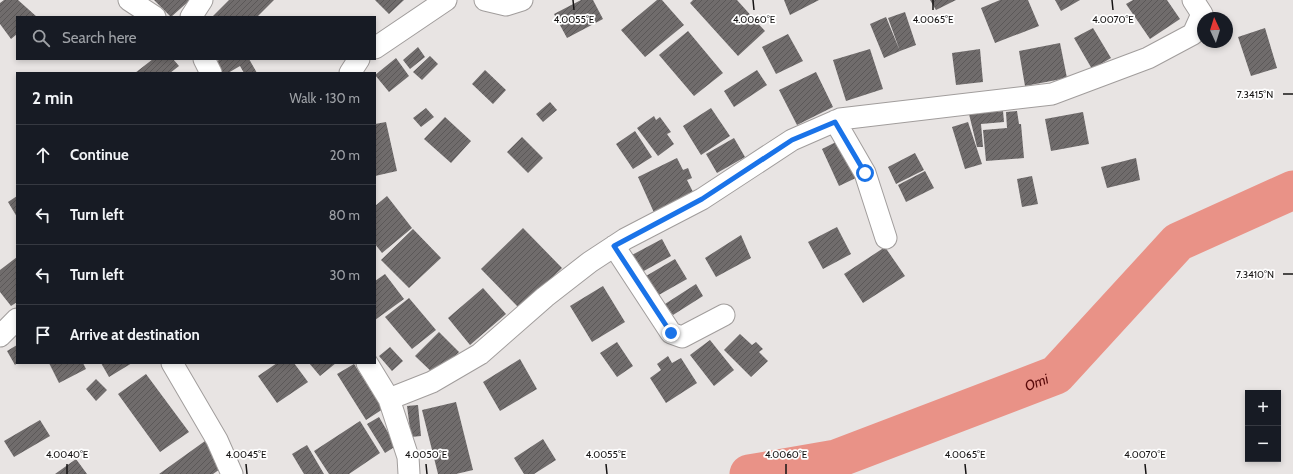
<!DOCTYPE html>
<html lang="en">
<head>
<meta charset="utf-8">
<style>
  body { margin:0; font-family:Cabin,sans-serif; background:#242831; color:#f1f3f6 }
  .controls { position:absolute; right:12px; bottom:12px; display:grid; overflow:hidden; border-radius:0px; box-shadow:0 2px 6px #0003 }
  .controls button { width:36px; height:36px; display:grid; place-items:center; padding:0; border:0; border-bottom:1px solid #363941; background:#171b24; color:#f1f3f6; font:20px sans-serif }
  .compass { position:absolute; left:1197px; top:12px; width:36px; height:36px; border-radius:50%; background:#171b24; box-shadow:0 2px 6px #0003; rotate:356deg }
  .stop { position:absolute; width:12px; height:12px; margin:-9px; border:3px solid #1a73e8; border-radius:50%; background:#fff }
  .stop.end { background:#1a73e8; border-color:#fff; box-shadow:0 1px 4px #0008 }
  .list { margin:0; padding:0; list-style:none }
  h2 { display:flex; justify-content:space-between; align-items:center; height:52px; margin:0; padding:0 16px; font-size:17px }
  h2 small { font-size:13px; font-weight:400; color:#9ea1a6 }
  .list li { display:grid; grid-template-columns:26px 1fr auto; gap:12px; align-items:center; box-sizing:border-box; height:60px; padding:0 16px; border-top:1px solid #363941 }
  .list b { display:block; font-size:15px; white-space:nowrap }
  .list em { font-size:13px; font-style:normal; color:#9ea1a6 }
  .icon { flex:none; width:22px; height:22px; fill:none; stroke:currentColor; stroke-width:2; stroke-linecap:round; stroke-linejoin:round }
  .map { position:relative; flex:none; width:1293px; height:474px; overflow:hidden }
  .search { position:absolute; background:#171b24; box-shadow:0 2px 6px #0003; left:16px; top:16px; width:360px; height:44px; display:flex; align-items:center; gap:10px; box-sizing:border-box; padding:0 14px; border-radius:0px; color:#9ea1a6; font-size:15px }
  .panel { position:absolute; background:#171b24; box-shadow:0 2px 6px #0003; left:16px; top:72px; width:360px; height:292px; border-radius:0px }
  .map>svg:first-child { display:block }
</style>
</head>
<body>
<div class="map">
<svg width="1293" height="474" viewBox="0 0 1293 474">
  <defs>
    <pattern id="building-hatch" width="6" height="6" patternUnits="userSpaceOnUse"><rect width="6" height="6" fill="#706c6c"/><path d="M-1 1l2-2M0 6l6-6M5 7l2-2" fill="none" stroke="#5b5858"/></pattern>
  </defs>
  <rect width="100%" height="100%" fill="#e8e4e3"/>
  <g fill="none" stroke-linecap="round" stroke-linejoin="round">
    <path stroke="#e99287" stroke-width="39" id="s1" d="M749 474 836 459 1056 375 1178 242 1293 190"/>
  </g>
  <path fill="url(#building-hatch)" d="M4 0H18L37 17H17V34L11 39 0 24V3Z
    M154 0H190L171 17Z
    M229 0H274L257 17H212Z
    M375 0H404L389 14Z
    M581 0H593L603 19 567 38 554 14Z
    M657 0H662L684 25 645 57 621 30Z
    M693 0H737L765 31 738 56 690 3Z
    M784 0H819L790 15Z
    M930 0H956L936 10Z
    M1000 0H1028L1039 26 995 43 981 8Z
    M1055 0H1080L1061 11Z
    M1133 0H1167L1180 19 1150 39 1126 4Z
    M905 12 916 45 900 51 888 18Z
    M886 17 900 51 884 58 870 24Z
    M1093 28 1111 58 1092 69 1074 38Z
    M1265 28 1277 68 1251 76 1238 37Z
    M688 31 723 73 694 96 659 55Z
    M788 34 803 61 776 74 762 47Z
    M1060 43 1067 78 1025 86 1019 51Z
    M418 47 425 57 410 69 403 60Z
    M870 49 883 89 846 101 833 60Z
    M980 49 983 82 956 85 952 53Z
    M430 56 438 64 422 80 413 72Z
    M396 58 409 76 389 92 375 75Z
    M153 59H173L179 66 170 73H135Z
    M221 59H249L257 73H244L240 66 228 73H222L215 62Z
    M485 70 506 90 493 104 472 84Z
    M757 70 767 85 734 107 724 91Z
    M816 72 833 107 797 125 779 90Z
    M550 102 557 110 543 122 536 114Z
    M426 108 434 117 421 127 413 118Z
    M711 108 730 136 701 155 683 126Z
    M1003 111 1004 122 981 124 983 147H977L969 114Z
    M1017 111 1019 124H1021L1024 158 986 161 983 130 1007 128 1006 112Z
    M1083 112 1089 144 1051 151 1045 119Z
    M654 116 656 120 660 117 671 132 667 134 674 144 658 156 637 128Z
    M445 117 471 141 451 163 424 139Z
    M386 122 397 171 375 176V124Z
    M968 122 982 164 965 169 952 127Z
    M635 131 652 157 633 169 616 144Z
    M522 137 543 158 528 173 507 152Z
    M734 138 745 157 717 173 706 154Z
    M842 139 860 176 839 186 822 149Z
    M915 153 924 170 896 184 888 167Z
    M677 158 683 170 688 168 692 178 687 180 696 198 656 217 638 177Z
    M1136 158 1140 180 1107 188 1101 167Z
    M925 171 934 188 906 202 898 185Z
    M1032 176 1038 204 1022 207 1017 179Z
    M17 196V217L8 202Z
    M387 196 412 228 382 253 375 244V206Z
    M837 227 851 254 823 269 808 242Z
    M523 228 562 268 520 309 481 269Z
    M413 229 441 258 409 288 381 260Z
    M741 235 751 258 716 277 705 258Z
    M662 239 671 256 642 272 632 255Z
    M885 247 905 276 863 303 844 274Z
    M17 257V302L11 306 0 292V270Z
    M675 259 687 279 657 296 646 276Z
    M385 274 404 299 375 320V281Z
    M696 284 703 296 673 315 665 304Z
    M603 286 625 322 592 342 570 306Z
    M483 288 506 314 470 345 448 318Z
    M409 298 436 330 412 349 385 317Z
    M439 332 459 352 436 376 415 356Z
    M740 334 752 345 756 342 763 349 759 352 768 361 751 377 724 350Z
    M710 340 734 370 714 386 690 355Z
    M617 342 633 366 617 377 600 353Z
    M17 345V363L15 365 7 351Z
    M390 347 403 361 392 371 379 356Z
    M668 356 672 363 681 358 697 383 666 403 650 378 661 370 657 364Z
    M520 359 537 389 500 411 483 382Z
    M49 363H83L86 369 59 383Z
    M101 363H132L109 377Z
    M277 363H294L308 382 277 403 258 376Z
    M309 363H336L320 376Z
    M354 364 383 409 366 420 337 374Z
    M146 374 189 432 160 452 118 394Z
    M96 379 107 390 96 401 86 389Z
    M456 402 473 470 456 474H438L422 410Z
    M418 405 421 436 411 437 407 406Z
    M379 417 396 446 385 453 367 424Z
    M40 420 50 436 14 457 4 441Z
    M360 421 380 453 349 474H329L314 451Z
    M543 439 556 460 534 474H524L514 458Z
    M205 441 223 467 213 474H159Z
    M307 445 324 474H304L292 454Z
    M76 459 87 474H55Z"/>
  <g fill="none" stroke-linecap="round" stroke-linejoin="round">
    <defs>
      <path id="minor" d="M129 0 155 17
        M485 0 506 5 522 0
        M191 17 202 0
        M375 48 446 0
        M204 59 211 73
        M350 73 359 59
        M835 121 865 173 886 238
        M614 246 671 333 682 337 724 315
        M0 336 17 319
        M172 363 217 440 232 474
        M367 363 389 399 432 382 480 354 545 297 590 262 625 239 702 199 792 140 840 119 1052 94 1148 58 1193 34 1202 14 1193 0
        M389 399 408 457 409 474"/>
    </defs>
    <use href="#minor" stroke="#a19d9c" stroke-width="23"/>
    <use href="#minor" stroke="#fff" stroke-width="21"/>
  </g>
  <g fill="none" stroke-linecap="round" stroke-linejoin="round">
    <path stroke="#1a73e8" stroke-width="5" d="M671 333 614 246 702 199 792 140 835 122 865 173"/>
  </g>
  <path fill="none" stroke="#161414" stroke-width="1.5" d="M573 0 574 10M753 0 754 10M933 0V10M1112 0 1113 10M1283 94H1293M1283 274H1293M67 464V474M246 464 247 474M426 464 427 474M606 464 607 474M786 464V474M965 464 966 474M1145 464 1146 474"/>
  <g text-anchor="middle" dominant-baseline="central" stroke-width="3.5" stroke-linejoin="round" paint-order="stroke">
    <g font-size="14" font-style="italic" fill="#580909" stroke="#fff">
      <text stroke="none"><textPath href="#s1" startOffset="303">Omi</textPath></text>
    </g>
  </g>
  <g font-size="10" text-anchor="middle" fill="#161414" stroke="#fff" stroke-width="3.5" stroke-linejoin="round" paint-order="stroke">
    <text x="574" y="23">4.0055°E</text>
    <text x="754" y="23">4.0060°E</text>
    <text x="933" y="23">4.0065°E</text>
    <text x="1113" y="23">4.0070°E</text>
    <text x="1255" y="98">7.3415°N</text>
    <text x="1255" y="278">7.3410°N</text>
    <text x="67" y="458">4.0040°E</text>
    <text x="246" y="458">4.0045°E</text>
    <text x="426" y="458">4.0050°E</text>
    <text x="606" y="458">4.0055°E</text>
    <text x="786" y="458">4.0060°E</text>
    <text x="965" y="458">4.0065°E</text>
    <text x="1145" y="458">4.0070°E</text>
  </g>
</svg>
<div class="controls">
<button>+</button>
<button>−</button>
</div>
<svg class="compass" viewBox="-18 -18 36 36"><path d="M0-13l5 13h-10z" fill="#e53935"/><path d="M0 13l5-13h-10z" fill="#9ea1a6"/></svg>
<div class="stop" style="left:865px;top:173px"></div>
<div class="stop end" style="left:671px;top:333px"></div>
<div class="search"><svg class="icon" aria-label="search" viewBox="0 0 24 24"><circle cx="10" cy="10" r="6"/><path d="M15 15l6 6"/></svg>Search here</div>
<section class="panel">
<h2>2 min<small>Walk · 130 m</small></h2>
<ul class="list">
<li><svg class="icon" aria-label="ahead" viewBox="0 0 24 24"><path d="M12 20V5M6 11l6-6 6 6"/></svg><div><b>Continue</b></div><em>20 m</em></li>
<li><svg class="icon" aria-label="left" viewBox="0 0 24 24"><path d="M17 20v-9H6M10 6l-5 5 5 5"/></svg><div><b>Turn left</b></div><em>80 m</em></li>
<li><svg class="icon" aria-label="left" viewBox="0 0 24 24"><path d="M17 20v-9H6M10 6l-5 5 5 5"/></svg><div><b>Turn left</b></div><em>30 m</em></li>
<li><svg class="icon" aria-label="arrive" viewBox="0 0 24 24"><path d="M6 21V4h12l-3 4 3 4H6"/></svg><div><b>Arrive at destination</b></div></li>
</ul>
</section>
</div>
</body>
</html>
